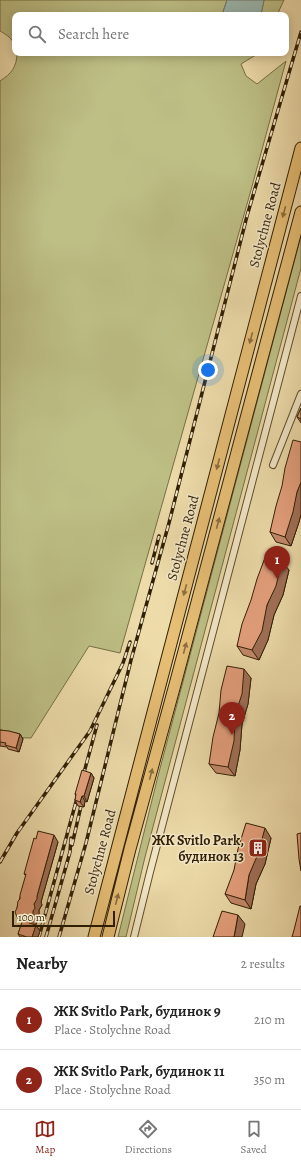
<!DOCTYPE html>
<html lang="en">
<head>
<meta charset="utf-8">
<style>
  body { margin:0; font-family:Alegreya,serif; background:#f2f2f2; color:#222 }
  .scale { position:absolute; left:12px; bottom:10px; width:103px; box-sizing:border-box; padding-left:4px; border:2px solid #311f05; border-top:0; font-size:11px; line-height:14px; white-space:nowrap; color:#311f05; -webkit-text-stroke:3px #f3e8c8; paint-order:stroke }
  .you { position:absolute; left:208px; top:370px; width:14px; height:14px; margin:-10px; border:3px solid #fff; border-radius:50%; background:#1a73e8; box-shadow:0 0 0 6px #1a73e833 }
  .badge { display:grid; place-items:center; width:26px; height:26px; border-radius:50%; background:#8f2418; color:#fff; font-size:13px; font-weight:700 }
  .pin { position:absolute; translate:-50% -33px; filter:drop-shadow(0 1px 2px #0008) }
  .pin::after { content:''; position:absolute; top:21px; width:14px; height:12px; background:inherit; clip-path:polygon(0 0,100% 0,50% 100%) }
  .list { margin:0; padding:0; list-style:none }
  h2 { display:flex; justify-content:space-between; align-items:center; height:52px; margin:0; padding:0 16px; font-size:17px }
  h2 small { font-size:13px; font-weight:400; color:#767676 }
  .list li { display:grid; grid-template-columns:26px 1fr auto; gap:12px; align-items:center; box-sizing:border-box; height:60px; padding:0 16px; border-top:1px solid #e0e0e0 }
  .list b { display:block; font-size:15px; white-space:nowrap }
  .list p { margin:0; font-size:13px; white-space:nowrap; color:#767676 }
  .list em { font-size:13px; font-style:normal; color:#767676 }
  .icon { flex:none; width:22px; height:22px; fill:none; stroke:currentColor; stroke-width:2; stroke-linecap:round; stroke-linejoin:round }
  .map { position:relative; flex:none; width:301px; height:937px; overflow:hidden }
  .search { position:absolute; background:#fff; box-shadow:0 2px 10px #0003; left:12px; right:12px; top:12px; height:44px; display:flex; align-items:center; gap:10px; box-sizing:border-box; padding:0 14px; border-radius:8px; color:#767676; font-size:15px }
  .sheet { height:172px; background:#fff }
  nav { display:flex; justify-content:space-around; align-items:center; box-sizing:border-box; height:56px; border-top:1px solid #e0e0e0; background:#fff; font-size:11px; color:#767676 }
  nav a { display:grid; justify-items:center; gap:2px }
  nav .on { color:#8f2418 }
  .map>svg:first-child { display:block }
</style>
</head>
<body>
<div class="map">
<svg width="301" height="937" viewBox="0 0 301 937">
  <rect width="100%" height="100%" fill="#eddbaa"/>
  <filter id="stains"><feTurbulence type="fractalNoise" baseFrequency=".005" numOctaves="4"/><feColorMatrix values="0 0 0 0 .2 0 0 0 0 .09 0 0 0 0 .02 0 0 0 .5 -.17"/></filter>
  <radialGradient id="worn" r=".72"><stop offset=".6" stop-color="#630" stop-opacity="0"/><stop offset="1" stop-color="#630" stop-opacity=".3"/></radialGradient>
  <path fill="#bdbf85" stroke="#776f45" d="M0 0H227L222 15H15V46C12 38 7 35 0 31Z
    M264 0H284L277 15H260L262 10Z
    M17 53H259L241 64 246 76 257 84 286 61 251 190 120 653 89 646 31 738 0 737V81C11 74 17 67 17 53Z
    M301 236V268L145 857 126 937H118L158 776Z"/>
  <path fill="#9cb9b2" stroke="#717b6d" d="M227 0H264L262 10 260 15H222Z"/>
  <g fill="none" stroke-linecap="round" stroke-linejoin="round">
    <defs>
      <path id="street" d="M273 465 301 394
        M134 937 150 872 301 296"/>
      <path id="highway" d="M94 937 301 148
        M108 937 130 849 176 681 301 212"/>
    </defs>
    <use href="#street" stroke="#604e2e" stroke-width="8"/>
    <use href="#highway" stroke="#311f05" stroke-width="13"/>
    <use href="#street" stroke="#f3e8c8" stroke-width="6"/>
    <use href="#highway" stroke="#e6be75" stroke-width="11"/>
    <defs>
      <path id="rail" d="M152 563 159 536
        M72 845 81 806
        M0 862 17 833 90 731 123 663 130 642
        M39 937 97 725
        M46 937 70 852 71 838
        M59 937 86 843 131 660 169 523 247 216 301 32"/>
    </defs>
    <use href="#rail" stroke="#311f05" stroke-width="3.5"/>
    <use href="#rail" stroke="#f3e8c8" stroke-width="2" stroke-dasharray="6" stroke-linecap="butt"/>
  </g>
  <path fill="#c4896b" stroke="#311f05" d="M301 408V423L297 417Z
    M301 442V514L299 522 291 546 276 542 270 532Z
    M289 570 283 595 274 615 268 640 259 660 243 655 237 646Z
    M251 678 248 704 242 724 240 750 235 776 216 773 209 764Z
    M0 730 20 734 23 739 19 752 8 749 7 747 0 746Z
    M91 773 94 778 87 802 85 801 84 807 78 806 75 800 76 796 75 794Z
    M271 838 265 864 256 884 251 909 231 903 225 894Z
    M58 842 41 902 42 905 39 910V914L37 917V922L36 925 40 931 38 937H20L18 934 22 923 17 917V908L26 876 24 874Z"/>
  <path fill="#a06f57" stroke="#311f05" d="M301 482V514L299 522 291 546 285 537 297 492Z
    M282 561 289 570 283 595 274 615 268 640 259 660 252 650Z
    M244 669 251 678 248 704 242 724 240 750 235 776 228 767 235 715Z
    M20 734 23 739 19 752 16 748Z
    M91 773 94 778 87 802 84 796Z
    M82 796 85 801 84 807 80 802Z
    M265 828 271 838 265 864 256 884 251 909 245 900 249 875Z
    M54 835 58 842 41 902 42 905 39 910V914L37 917V922L33 929 29 923 33 911 34 904 37 896Z
    M238 915 245 924 242 937H234Z
    M36 925 40 931 38 937H32Z"/>
  <path fill="#e49f7c" stroke="#311f05" d="M301 408V419L297 417Z
    M293 440 301 442V482L297 492 293 512 285 537 270 532 276 506 282 486 285 468Z
    M266 555 282 561 276 586 267 605 262 631 252 650 237 646 242 624 251 600 257 579Z
    M227 666 244 669 242 694 235 715 234 741 228 767 209 764 213 737 219 713 221 690Z
    M0 730 9 731 20 734 16 748 5 745 6 743 0 742Z
    M82 770 91 773 84 796H82L80 802 75 800 76 794H75Z
    M246 823 265 828 258 854 249 875 245 900 225 894 234 870 238 849Z
    M38 831 54 835 37 896V899L34 904 35 908 33 911V916L29 923 36 925 32 937H27L18 934 23 919 17 917 15 912 17 908 18 901 20 899V895L26 874H24L34 838 36 839Z
    M301 833V871L299 859 297 834Z
    M300 906H301V937H292L294 930Z
    M222 911 238 915 234 937H213Z"/>
  <defs><path id="oneway-solid" d="M-6-.8H1V-3.2L6.5 0L1 3.2V.8H-6Z"/></defs>
  <g fill="#8c6e3d">
    <use href="#oneway-solid" transform="translate(284 212) rotate(105)"/>
    <use href="#oneway-solid" transform="translate(251 338) rotate(105)"/>
    <use href="#oneway-solid" transform="translate(218 464) rotate(105)"/>
    <use href="#oneway-solid" transform="translate(218 523) rotate(-75)"/>
    <use href="#oneway-solid" transform="translate(185 590) rotate(105)"/>
    <use href="#oneway-solid" transform="translate(185 648) rotate(-75)"/>
    <use href="#oneway-solid" transform="translate(151 774) rotate(-75)"/>
    <use href="#oneway-solid" transform="translate(117 899) rotate(-76)"/>
  </g>
  <defs>
    <symbol id="building-square" viewBox="-11 -11 22 22"><rect x="-9" y="-9" width="18" height="18" rx="4" fill="#8f2418" stroke="#f3e8c8"/><path d="M-4-6H4V6H1V3H-1V6H-4ZM-2.5-4.3h1.7v1.8h-1.7ZM.8-4.3h1.7v1.8H.8ZM-2.5-1h1.7V.8h-1.7ZM.8-1h1.7V.8H.8Z" fill="#fff"/></symbol>
  </defs>
  <g fill-rule="evenodd">
    <use href="#building-square" x="247" y="837" width="22" height="22"/>
  </g>
  <g text-anchor="middle" dominant-baseline="central" stroke-width="3" stroke-linejoin="round" paint-order="stroke">
    <g font-size="14" fill="#311f05" stroke="#f3e8c8">
      <text transform="translate(265 225) rotate(-75)">Stolychne Road</text>
      <text transform="translate(183 538) rotate(-75)">Stolychne Road</text>
      <text transform="translate(100 852) rotate(-75)">Stolychne Road</text>
    </g>
    <g font-size="14" font-weight="bold" fill="#311f05" stroke="#f3e8c8" text-anchor="end">
      <text x="244" y="840">ЖК Svitlo Park,<tspan x="244" dy="16">будинок 13</tspan></text>
    </g>
  </g>
  <rect width="100%" height="100%" filter="url(#stains)"/>
  <rect width="100%" height="100%" fill="url(#worn)"/>
</svg>
<div class="scale">100 m</div>
<div class="you"></div>
<div class="pin badge" style="left:277px;top:579px">1</div>
<div class="pin badge" style="left:232px;top:735px">2</div>
<div class="search"><svg class="icon" aria-label="search" viewBox="0 0 24 24"><circle cx="10" cy="10" r="6"/><path d="M15 15l6 6"/></svg>Search here</div>
</div>
<section class="sheet">
<h2>Nearby<small>2 results</small></h2>
<ul class="list">
<li><span class="badge">1</span><div><b>ЖК Svitlo Park, будинок 9</b><p>Place · Stolychne Road</p></div><em>210 m</em></li>
<li><span class="badge">2</span><div><b>ЖК Svitlo Park, будинок 11</b><p>Place · Stolychne Road</p></div><em>350 m</em></li>
</ul>
</section>
<nav>
<a class="on"><svg class="icon" aria-label="map" viewBox="0 0 24 24"><path d="M3 6l6-2 6 2 6-2v14l-6 2-6-2-6 2zM9 4v14M15 6v14"/></svg>Map</a>
<a><svg class="icon" aria-label="directions" viewBox="0 0 24 24"><path d="M12 3l9 9-9 9-9-9zM9 14v-3h6M13 9l2 2-2 2"/></svg>Directions</a>
<a><svg class="icon" aria-label="saved" viewBox="0 0 24 24"><path d="M7 4h10v16l-5-4-5 4z"/></svg>Saved</a>
</nav>
</body>
</html>
